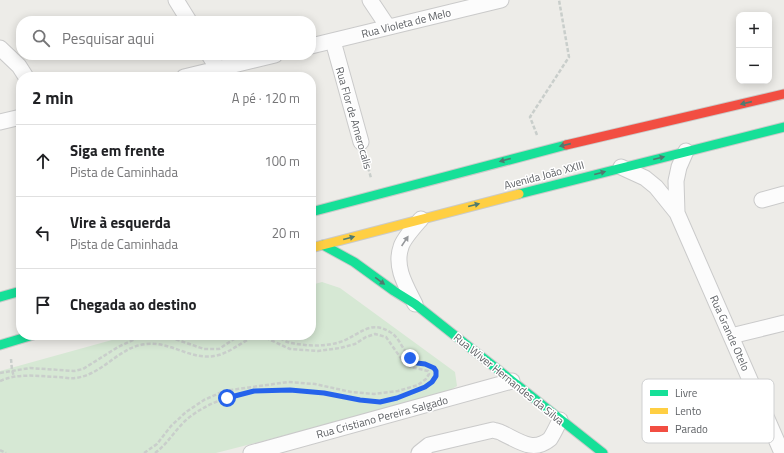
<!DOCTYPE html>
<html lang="pt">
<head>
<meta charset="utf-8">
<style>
  body { margin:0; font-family:"Titillium Web",sans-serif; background:#f6f6f6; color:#202124 }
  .controls { position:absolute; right:12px; top:12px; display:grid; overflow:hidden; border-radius:8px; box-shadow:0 2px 10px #0003 }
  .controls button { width:36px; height:36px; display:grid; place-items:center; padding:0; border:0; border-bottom:1px solid #e0e0e0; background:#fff; color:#202124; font:20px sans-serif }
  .stop { position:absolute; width:12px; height:12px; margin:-9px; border:3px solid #2563eb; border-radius:50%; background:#fff }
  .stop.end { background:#2563eb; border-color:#fff; box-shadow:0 1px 4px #0008 }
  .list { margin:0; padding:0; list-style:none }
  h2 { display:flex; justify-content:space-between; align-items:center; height:52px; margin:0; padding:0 16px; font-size:17px }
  h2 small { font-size:13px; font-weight:400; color:#757577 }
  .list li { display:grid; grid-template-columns:26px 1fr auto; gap:12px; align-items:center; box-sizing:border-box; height:72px; padding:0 16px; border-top:1px solid #e0e0e0 }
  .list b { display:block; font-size:15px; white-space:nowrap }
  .list p { margin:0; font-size:13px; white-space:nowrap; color:#757577 }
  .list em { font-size:13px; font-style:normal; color:#757577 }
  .icon { flex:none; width:22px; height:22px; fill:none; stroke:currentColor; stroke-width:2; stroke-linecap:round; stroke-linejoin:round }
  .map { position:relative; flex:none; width:784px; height:453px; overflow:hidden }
  .search { position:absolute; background:#fff; box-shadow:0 2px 10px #0003; left:16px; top:16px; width:300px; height:44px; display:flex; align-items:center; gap:10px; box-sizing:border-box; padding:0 14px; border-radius:16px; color:#757577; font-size:15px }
  .panel { position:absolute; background:#fff; box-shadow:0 2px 10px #0003; left:16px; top:72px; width:300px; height:268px; border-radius:16px }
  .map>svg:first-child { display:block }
</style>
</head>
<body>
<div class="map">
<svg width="784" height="453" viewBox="0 0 784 453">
  <rect width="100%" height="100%" fill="#edece8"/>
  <path fill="#d6e8d4" d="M322 282 340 288 455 372 457 386 444 394 216 453H0V371L130 335H311V285Z"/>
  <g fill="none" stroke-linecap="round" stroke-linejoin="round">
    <defs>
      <path id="street" d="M176 0 189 21
        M370 0 388 27
        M333 41 361 142
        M311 46 501 0
        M0 48 19 66 26 77
        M209 55 218 69
        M184 77 275 55
        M0 122 21 117
        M621 167 645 178 656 187 677 213 782 453
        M762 200 784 194
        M677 213 676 181 679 167 686 151
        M415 304C406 286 394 267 401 247 403 239 415 226 421 219
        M731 336 784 323
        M251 453 512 381
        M419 453 429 445 493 430C495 431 499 431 502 433 519 441 533 453 550 439 554 433 557 426 560 420"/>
      <path id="fast" d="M519 194 784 127
        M311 212 566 145
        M323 245 354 262 394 291 415 304 603 453
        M0 297 21 291
        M0 345 33 335"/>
      <path id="slow" d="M311 248 519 194"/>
      <path id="jam" d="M566 145 784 94"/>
    </defs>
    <use href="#street" stroke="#cacaca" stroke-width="17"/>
    <use href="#fast" stroke="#cacac9" stroke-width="11"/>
    <use href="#slow" stroke="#cacac9" stroke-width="11"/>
    <use href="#jam" stroke="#cacac9" stroke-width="11"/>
    <path stroke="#c9cecb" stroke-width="2.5" stroke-dasharray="4 2" stroke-linecap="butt" d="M537 135 530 117 569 57 559 0
      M365 156 371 178
      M275 335C280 338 286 342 291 343 306 346 325 347 340 342 359 336 369 319 390 332 399 337 403 350 410 358 418 366 430 361 436 371 435 380 429 385 421 389
      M11 359 12 370 14 377
      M0 373 30 368 74 371 83 369 118 347 142 336 163 335 204 349H219L240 335
      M0 381C18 373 38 376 57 377 63 377 70 379 75 378 103 375 118 347 146 344 170 341 190 360 214 356 229 354 241 342 255 336L264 337 290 349 318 351 340 348 355 344 366 337 375 334 386 337 405 364 411 367 428 371 429 374 426 379 418 385 398 391 374 394 351 392 315 384 288 382 224 391 204 400 186 412 171 426 157 444 144 453
      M0 450 6 453
      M155 453C169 443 177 426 191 416 229 388 279 387 324 393 342 396 360 400 378 401"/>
    <use href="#street" stroke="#fcfcfc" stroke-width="15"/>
    <use href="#fast" stroke="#16e098" stroke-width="9"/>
    <use href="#slow" stroke="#ffcf43" stroke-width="9"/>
    <use href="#jam" stroke="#f24e42" stroke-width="9"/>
  </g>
  <defs><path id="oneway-solid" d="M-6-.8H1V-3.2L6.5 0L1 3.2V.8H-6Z"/></defs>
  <g fill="#507a6f">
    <use href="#oneway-solid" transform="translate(746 103) rotate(167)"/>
    <use href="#oneway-solid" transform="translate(565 145) rotate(167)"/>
    <use href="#oneway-solid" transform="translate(659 158) rotate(-14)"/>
    <use href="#oneway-solid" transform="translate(505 160) rotate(165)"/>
    <use href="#oneway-solid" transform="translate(600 173) rotate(-15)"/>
    <use href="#oneway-solid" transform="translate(474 205) rotate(-14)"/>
    <use href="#oneway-solid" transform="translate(349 238) rotate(-15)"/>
    <use href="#oneway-solid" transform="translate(380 281) rotate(36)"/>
  </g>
  <use fill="#95979a" href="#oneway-solid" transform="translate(405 241) rotate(-56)"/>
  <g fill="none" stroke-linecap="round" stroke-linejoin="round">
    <path stroke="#2563eb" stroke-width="5" d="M227 398 254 391 290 390 324 393 360 400 380 402 397 398 425 387 432 382 436 376V371L434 368 425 364 417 363 410 358"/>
  </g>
  <g text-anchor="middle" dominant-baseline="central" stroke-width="3" stroke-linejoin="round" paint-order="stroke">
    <g font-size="11" fill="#5e6165" stroke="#fff">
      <text transform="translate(406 23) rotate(-14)">Rua Violeta de Melo</text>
      <text transform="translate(354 118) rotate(74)">Rua Flor de Amerocalis</text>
      <text transform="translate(544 175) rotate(-15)">Avenida João XXIII</text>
      <text transform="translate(730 333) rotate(66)">Rua Grande Otelo</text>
      <text transform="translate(509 379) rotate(39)">Rua Wiver Hernandes da Silva</text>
      <text transform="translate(382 417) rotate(-15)">Rua Cristiano Pereira Salgado</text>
    </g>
  </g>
  <rect x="642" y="379" width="132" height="64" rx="6" fill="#fff" stroke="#cfd0d1" stroke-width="1"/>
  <rect x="650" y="390" width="18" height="6" fill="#16e098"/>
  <rect x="650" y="408" width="18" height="6" fill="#ffcf43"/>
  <rect x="650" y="426" width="18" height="6" fill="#f24e42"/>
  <g font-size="11" fill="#5e6165">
    <text x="675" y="397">Livre</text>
    <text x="675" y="415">Lento</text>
    <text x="675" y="433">Parado</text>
  </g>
</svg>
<div class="controls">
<button>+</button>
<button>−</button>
</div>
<div class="stop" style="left:227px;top:398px"></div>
<div class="stop end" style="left:410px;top:358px"></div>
<div class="search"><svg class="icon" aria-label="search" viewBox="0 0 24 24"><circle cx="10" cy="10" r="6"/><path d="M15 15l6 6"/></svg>Pesquisar aqui</div>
<section class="panel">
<h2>2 min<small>A pé · 120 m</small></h2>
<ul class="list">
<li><svg class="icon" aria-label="ahead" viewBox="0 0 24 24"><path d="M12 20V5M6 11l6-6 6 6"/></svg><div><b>Siga em frente</b><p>Pista de Caminhada</p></div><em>100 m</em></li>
<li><svg class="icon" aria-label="left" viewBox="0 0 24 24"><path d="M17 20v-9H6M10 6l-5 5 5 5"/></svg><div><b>Vire à esquerda</b><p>Pista de Caminhada</p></div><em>20 m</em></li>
<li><svg class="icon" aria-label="arrive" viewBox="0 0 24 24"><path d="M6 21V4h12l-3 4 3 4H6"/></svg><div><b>Chegada ao destino</b></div></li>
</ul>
</section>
</div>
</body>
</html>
